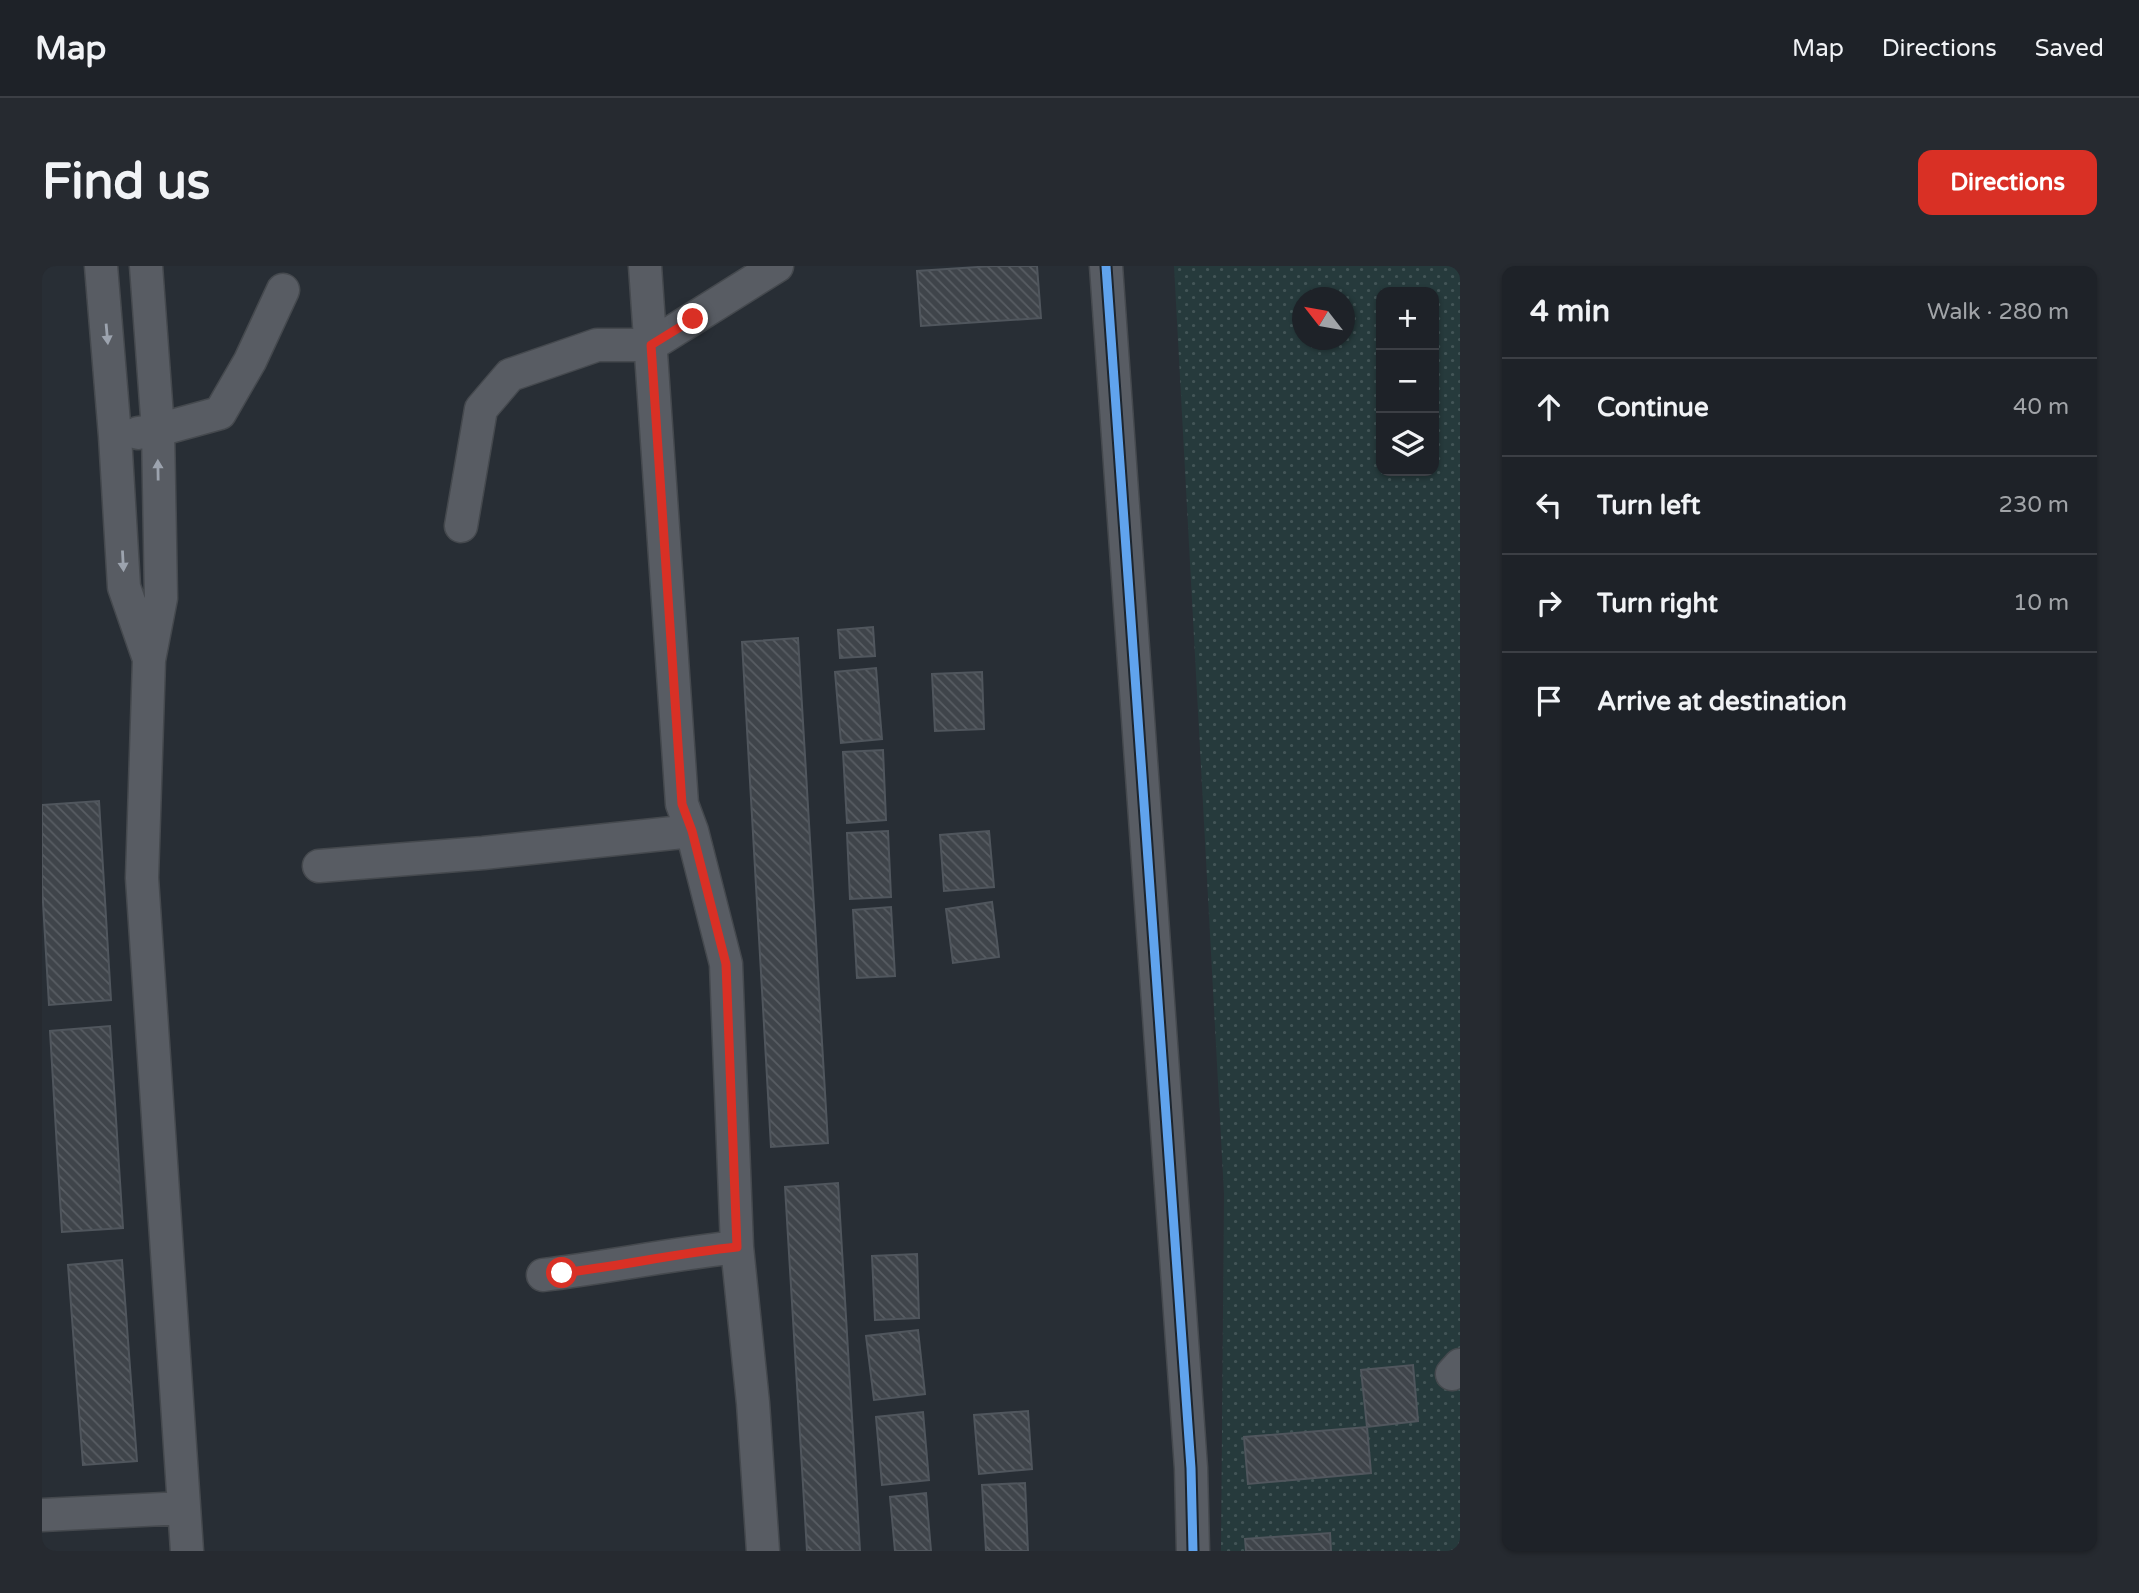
<!DOCTYPE html>
<html lang="en">
<head>
<meta charset="utf-8">
<style>
  body { margin:0; font-family:"Varela Round",sans-serif; background:#262a30; color:#f1f3f6 }
  .controls { position:absolute; right:21px; top:21px; display:grid; overflow:hidden; border-radius:14px; box-shadow:0 2px 5px #0004 }
  .controls button { width:63px; height:63px; display:grid; place-items:center; padding:0; border:0; border-bottom:2px solid #3c3f45; background:#1e2228; color:#f1f3f6; font:35px sans-serif }
  .compass { position:absolute; left:1250px; top:21px; width:63px; height:63px; border-radius:50%; background:#1e2228; box-shadow:0 2px 5px #0004; rotate:301deg }
  .stop { position:absolute; width:21px; height:21px; margin:-16px; border:5px solid #d93025; border-radius:50%; background:#fff }
  .stop.end { background:#d93025; border-color:#fff; box-shadow:0 2px 7px #0008 }
  .list { margin:0; padding:0; list-style:none }
  h2 { display:flex; justify-content:space-between; align-items:center; height:91px; margin:0; padding:0 28px; font-size:30px }
  h2 small { font-size:23px; font-weight:400; color:#a1a4a8 }
  .list li { display:grid; grid-template-columns:46px 1fr auto; gap:21px; align-items:center; box-sizing:border-box; height:98px; padding:0 28px; border-top:2px solid #3c3f45 }
  .list b { display:block; font-size:26px; white-space:nowrap }
  .list em { font-size:23px; font-style:normal; color:#a1a4a8 }
  .icon { flex:none; width:38px; height:38px; fill:none; stroke:currentColor; stroke-width:2; stroke-linecap:round; stroke-linejoin:round }
  .map { position:relative; flex:none; width:1418px; height:1285px; overflow:hidden; border-radius:14px }
  header { display:flex; align-items:center; gap:42px; box-sizing:border-box; height:98px; padding:0 35px; background:#1e2228; border-bottom:2px solid #3c3f45 }
  header strong { font-size:33px }
  nav { display:flex; gap:38px; margin-inline-start:auto; font-size:24px }
  .intro { display:flex; align-items:center; justify-content:space-between; box-sizing:border-box; height:168px; padding:0 42px }
  h1 { margin:0; font-size:49px }
  .button { padding:18px 32px; border-radius:14px; background:#d93025; color:#fff; font-size:24px; font-weight:700 }
  main { display:flex; gap:42px; padding:0 42px }
  aside { flex:1; background:#1e2228; border-radius:14px; box-shadow:0 2px 5px #0004 }
  .map>svg:first-child { display:block }
</style>
</head>
<body>
<header>
<strong>Map</strong>
<nav><a>Map</a><a>Directions</a><a>Saved</a></nav>
</header>
<div class="intro"><h1>Find us</h1><a class="button">Directions</a></div>
<main>
<div class="map">
<svg width="1418" height="1285" viewBox="0 0 1418 1285">
  <defs>
    <pattern id="grass-dots" width="8" height="8" patternUnits="userSpaceOnUse" patternTransform="scale(1.75)"><rect width="8" height="8" fill="#263a3c"/><path d="M2 2h.1M6 6h.1" fill="none" stroke="#435557" stroke-width="1.8" stroke-linecap="round"/></pattern>
    <pattern id="building-back-hatch" width="6" height="6" patternUnits="userSpaceOnUse" patternTransform="scale(1.75)"><rect width="6" height="6" fill="#3f444a"/><path d="M-1 5l2 2M0 0l6 6M5-1l2 2" fill="none" stroke="#585d63"/></pattern>
  </defs>
  <rect width="100%" height="100%" fill="#282e35"/>
  <path fill="url(#grass-dots)" fill-rule="evenodd" d="M1132 0H1418V1285H1179L1182 928ZM1339 26H1392V205H1339ZM1260 32H1302V74H1260Z"/>
  <path fill="url(#building-back-hatch)" stroke="#50565d" stroke-width="2" d="M951 0H995L999 52 879 60 875 5Z
    M831 361 833 390 798 392 796 364Z
    M756 372 786 877 729 881 700 376Z
    M834 402 840 473 799 477 793 406Z
    M940 406 942 463 893 465 890 408Z
    M841 484 844 554 805 557 801 486Z
    M57 535 69 734 7 739 0 619V539Z
    M846 565 849 631 808 633 805 567Z
    M947 565 952 621 902 625 898 569Z
    M950 636 957 691 911 697 904 643Z
    M849 641 853 710 815 712 811 644Z
    M68 760 81 962 20 966 8 765Z
    M796 917 818 1285H765L743 921Z
    M875 988 877 1052 833 1054 830 990Z
    M80 994 95 1195 41 1199 26 999Z
    M876 1064 883 1128 832 1134 824 1070Z
    M1371 1099 1376 1155 1325 1161 1319 1104Z
    M986 1145 990 1203 937 1208 932 1149Z
    M881 1146 887 1214 840 1219 834 1151Z
    M1325 1161 1329 1207 1206 1218 1202 1171Z
    M983 1217 986 1285H944L940 1219Z
    M884 1227 889 1285H853L848 1231Z
    M1288 1267 1289 1285H1204L1203 1273Z"/>
  <g fill="none" stroke-linecap="round" stroke-linejoin="round">
    <defs>
      <path id="minor" d="M59 0 73 170 82 321 107 393
        M104 0 116 164 119 332 107 394 100 612 145 1285
        M603 0 640 538 650 565 684 698 695 981 711 1137 721 1285
        M1064 0 1149 1202 1151 1285
        M96 167 116 164 178 147 208 95 241 24
        M419 260 439 143 468 109 555 79H609L735 0
        M277 600 441 587 650 565
        M501 1009C566 1001 630 988 695 981
        M1410 1108 1418 1099
        M0 1249 142 1242"/>
    </defs>
    <use href="#minor" stroke="#45494e" stroke-width="35"/>
    <use href="#minor" stroke="#585c63" stroke-width="32"/>
    <defs>
      <path id="cycleway" d="M1064 0 1149 1202 1151 1285"/>
    </defs>
    <use href="#cycleway" stroke="#1c252f" stroke-width="13"/>
    <use href="#cycleway" stroke="#60a3ed" stroke-width="9"/>
  </g>
  <defs><path id="oneway-solid" d="M-6-.8H1V-3.2L6.5 0L1 3.2V.8H-6Z" transform="scale(1.75)"/></defs>
  <g fill="#9ca3ae">
    <use href="#oneway-solid" transform="translate(65 68) rotate(85)"/>
    <use href="#oneway-solid" transform="translate(116 204) rotate(-91)"/>
    <use href="#oneway-solid" transform="translate(81 295) rotate(87)"/>
  </g>
  <g fill="none" stroke-linecap="round" stroke-linejoin="round">
    <path stroke="#d93025" stroke-width="9" d="M520 1007C579 1000 636 987 695 981L684 698 650 565 640 538 609 79 651 53"/>
  </g>
</svg>
<div class="controls">
<button>+</button>
<button>−</button>
<button><svg class="icon" aria-label="layers" viewBox="0 0 24 24"><path d="M12 4l9 5-9 5-9-5zM3 14l9 5 9-5"/></svg></button>
</div>
<svg class="compass" viewBox="-18 -18 36 36"><path d="M0-13l5 13h-10z" fill="#e53935"/><path d="M0 13l5-13h-10z" fill="#a1a4a8"/></svg>
<div class="stop" style="left:520px;top:1007px"></div>
<div class="stop end" style="left:651px;top:53px"></div>
</div>
<aside>
<h2>4 min<small>Walk · 280 m</small></h2>
<ul class="list">
<li><svg class="icon" aria-label="ahead" viewBox="0 0 24 24"><path d="M12 20V5M6 11l6-6 6 6"/></svg><div><b>Continue</b></div><em>40 m</em></li>
<li><svg class="icon" aria-label="left" viewBox="0 0 24 24"><path d="M17 20v-9H6M10 6l-5 5 5 5"/></svg><div><b>Turn left</b></div><em>230 m</em></li>
<li><svg class="icon" aria-label="right" viewBox="0 0 24 24"><path d="M7 20v-9h11M14 6l5 5-5 5"/></svg><div><b>Turn right</b></div><em>10 m</em></li>
<li><svg class="icon" aria-label="arrive" viewBox="0 0 24 24"><path d="M6 21V4h12l-3 4 3 4H6"/></svg><div><b>Arrive at destination</b></div></li>
</ul>
</aside>
</main>
</body>
</html>
